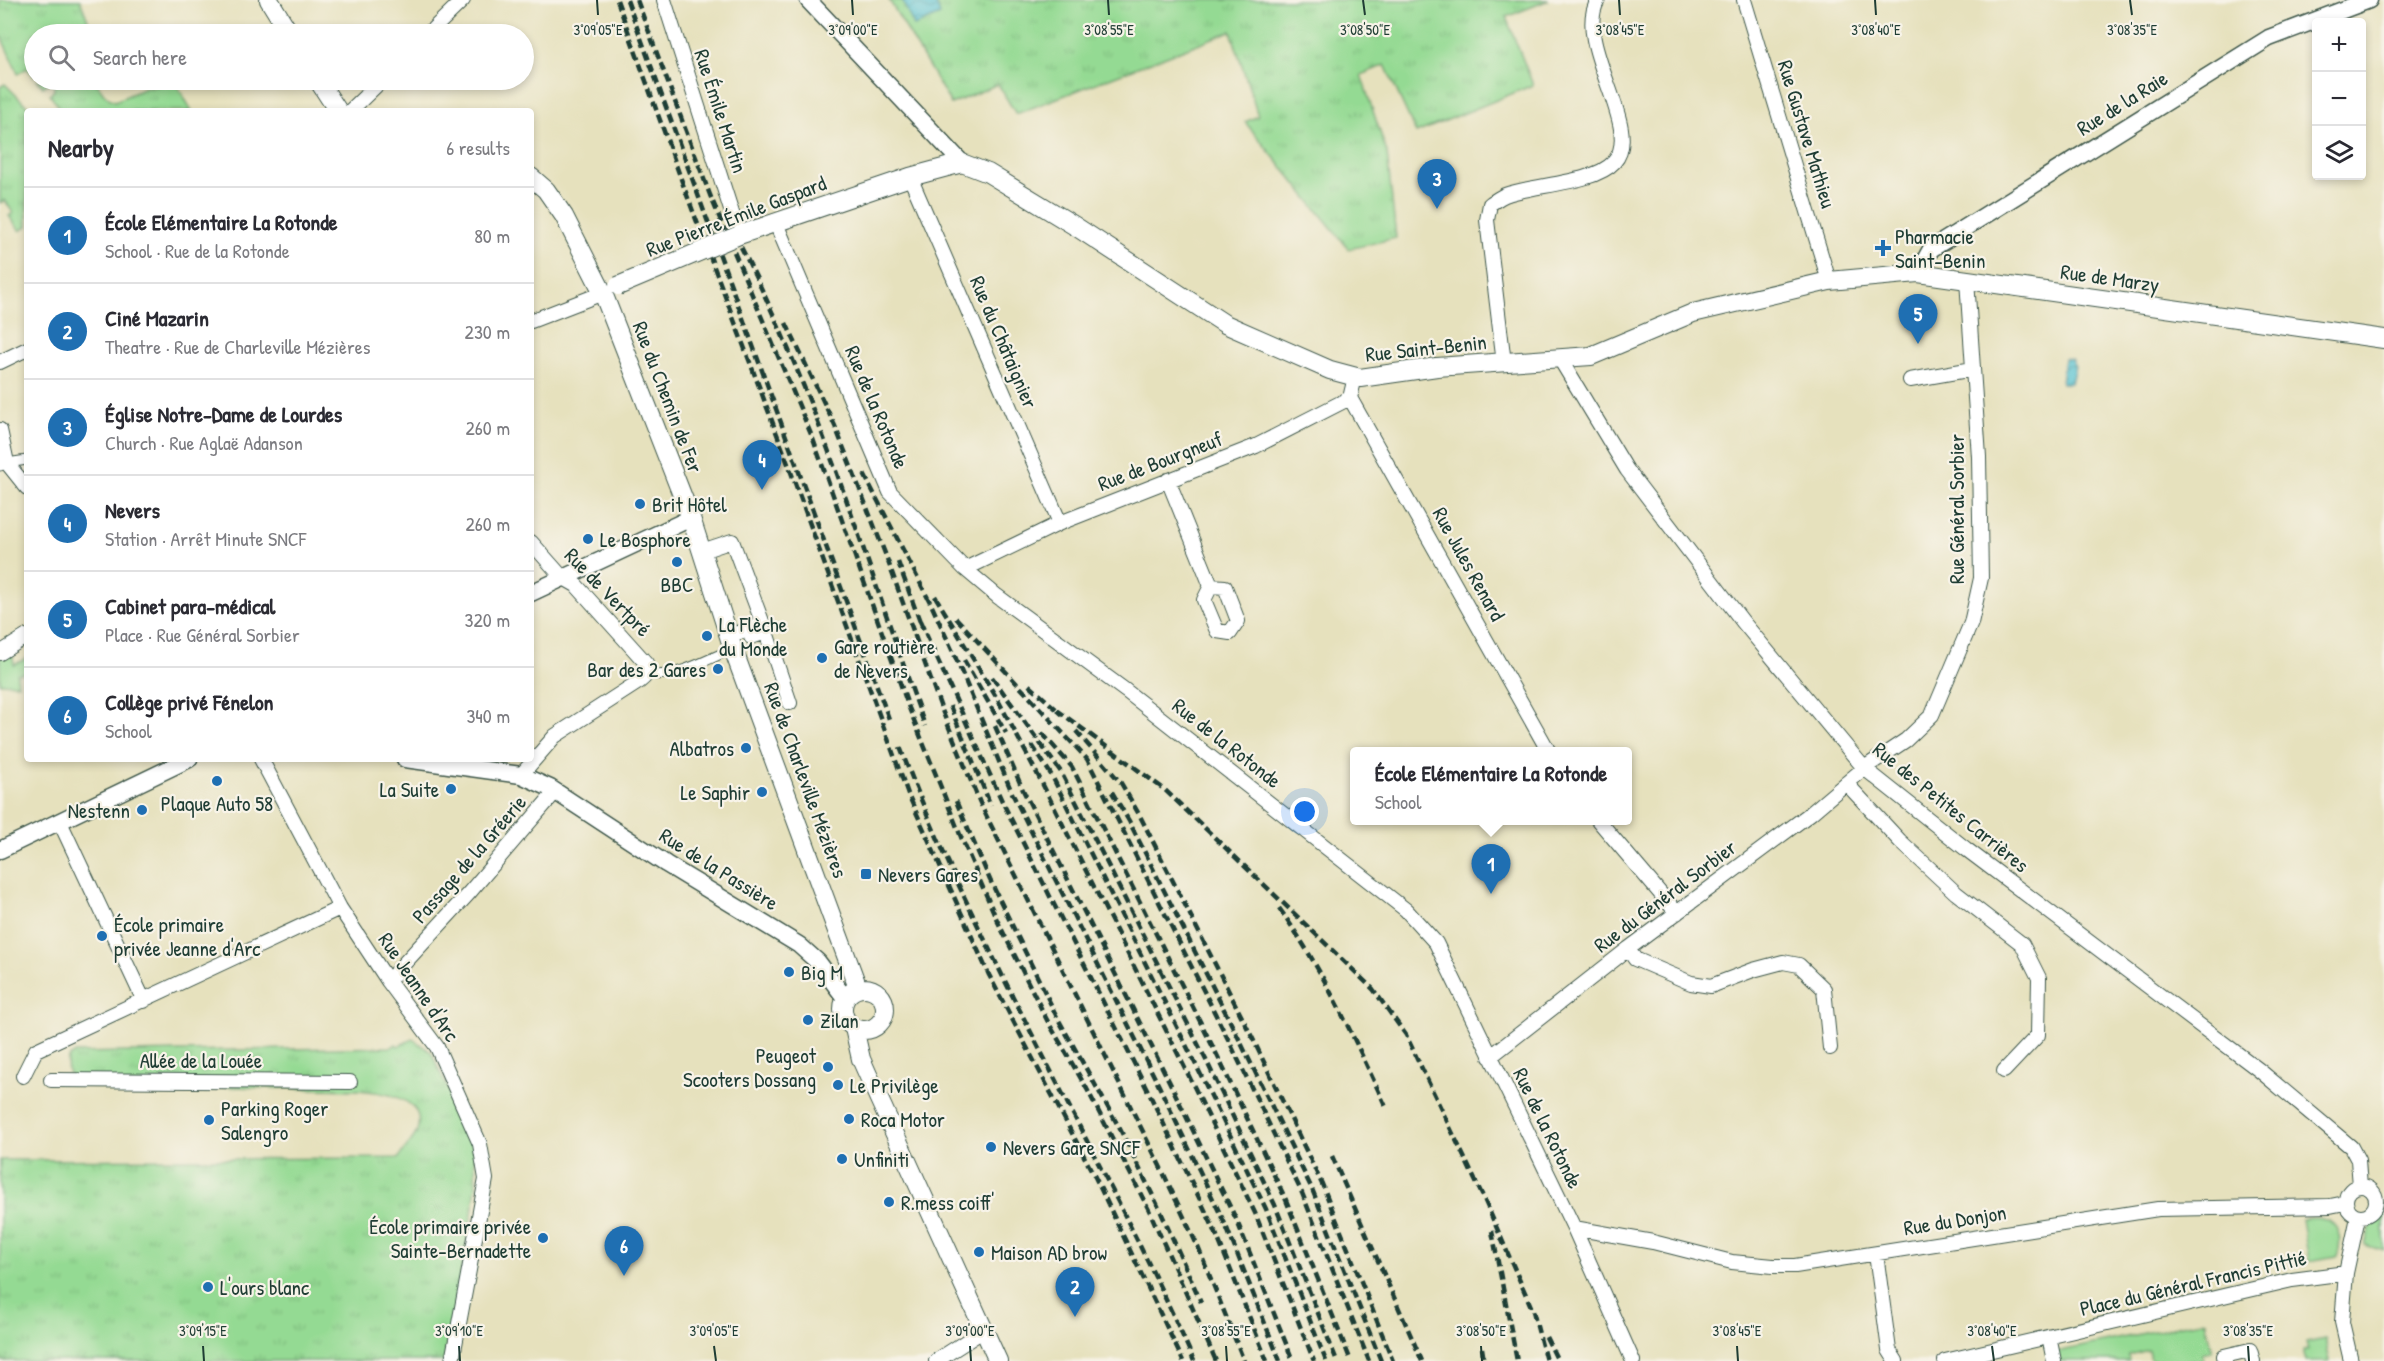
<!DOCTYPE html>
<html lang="en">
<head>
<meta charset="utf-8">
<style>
  body { margin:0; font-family:"Patrick Hand",sans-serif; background:#f2f2f3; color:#2b2b33 }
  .controls { position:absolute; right:18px; top:18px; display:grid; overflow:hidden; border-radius:6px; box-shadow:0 3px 9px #0003 }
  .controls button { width:54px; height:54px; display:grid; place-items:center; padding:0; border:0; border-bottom:2px solid #e1e1e2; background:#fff; color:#2b2b33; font:30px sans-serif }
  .you { position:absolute; left:1305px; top:812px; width:21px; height:21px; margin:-15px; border:4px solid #fff; border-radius:50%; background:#1a73e8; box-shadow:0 0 0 9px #1a73e833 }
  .badge { display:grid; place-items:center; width:39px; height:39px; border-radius:50%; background:#1f6fb2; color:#fff; font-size:20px; font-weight:700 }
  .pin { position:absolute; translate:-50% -50px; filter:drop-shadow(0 2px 3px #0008) }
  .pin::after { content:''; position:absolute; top:32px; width:21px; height:18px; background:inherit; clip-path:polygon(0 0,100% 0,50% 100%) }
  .popup { position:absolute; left:1350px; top:747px; width:282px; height:78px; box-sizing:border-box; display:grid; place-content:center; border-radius:6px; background:#fff; filter:drop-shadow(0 2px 4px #0005); font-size:20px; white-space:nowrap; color:#7c7c81 }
  .popup b { font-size:22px; color:#2b2b33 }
  .popup::after { content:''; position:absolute; left:50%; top:100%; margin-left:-12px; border:12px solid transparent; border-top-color:#fff }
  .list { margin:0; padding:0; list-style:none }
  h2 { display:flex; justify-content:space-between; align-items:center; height:78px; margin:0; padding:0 24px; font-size:26px }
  h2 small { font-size:20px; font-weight:400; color:#7c7c81 }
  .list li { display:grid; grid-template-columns:39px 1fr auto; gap:18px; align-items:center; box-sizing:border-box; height:96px; padding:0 24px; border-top:2px solid #e1e1e2 }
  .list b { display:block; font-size:22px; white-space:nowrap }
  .list p { margin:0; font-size:20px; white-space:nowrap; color:#7c7c81 }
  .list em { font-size:20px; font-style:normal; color:#7c7c81 }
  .icon { flex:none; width:33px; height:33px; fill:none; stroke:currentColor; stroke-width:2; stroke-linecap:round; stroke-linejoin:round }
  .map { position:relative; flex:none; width:2384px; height:1361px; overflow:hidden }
  .search { position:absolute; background:#fff; box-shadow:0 3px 9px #0003; left:24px; top:24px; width:510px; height:66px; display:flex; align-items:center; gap:15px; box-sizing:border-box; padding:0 21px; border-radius:33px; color:#7c7c81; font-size:22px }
  .panel { position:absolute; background:#fff; box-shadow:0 3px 9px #0003; left:24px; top:108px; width:510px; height:654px; border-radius:6px }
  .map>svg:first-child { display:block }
</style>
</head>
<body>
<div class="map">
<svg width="2384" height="1361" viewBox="0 0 2384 1361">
  <defs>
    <pattern id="park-tufts" width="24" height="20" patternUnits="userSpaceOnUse" patternTransform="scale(1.5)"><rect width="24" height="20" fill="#94da93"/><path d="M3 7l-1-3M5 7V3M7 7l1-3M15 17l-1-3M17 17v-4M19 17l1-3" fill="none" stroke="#7fbc7f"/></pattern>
    <pattern id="water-waves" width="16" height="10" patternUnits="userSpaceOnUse" patternTransform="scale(1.5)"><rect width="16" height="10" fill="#58c3d2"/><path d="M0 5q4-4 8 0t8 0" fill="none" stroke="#48a0ab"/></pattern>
  </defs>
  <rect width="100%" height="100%" fill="#f7f3e8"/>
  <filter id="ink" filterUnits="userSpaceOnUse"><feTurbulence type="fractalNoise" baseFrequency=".0167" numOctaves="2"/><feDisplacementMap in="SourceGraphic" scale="12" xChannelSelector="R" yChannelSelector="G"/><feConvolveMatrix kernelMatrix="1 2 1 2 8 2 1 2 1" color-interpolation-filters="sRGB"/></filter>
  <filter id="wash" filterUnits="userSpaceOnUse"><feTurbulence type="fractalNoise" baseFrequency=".008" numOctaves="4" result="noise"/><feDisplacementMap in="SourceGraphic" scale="24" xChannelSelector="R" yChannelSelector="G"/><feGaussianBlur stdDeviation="1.35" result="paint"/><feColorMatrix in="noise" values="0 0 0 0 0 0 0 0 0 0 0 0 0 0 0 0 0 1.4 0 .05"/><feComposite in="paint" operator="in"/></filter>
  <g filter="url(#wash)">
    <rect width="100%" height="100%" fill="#e6e1bd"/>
    <path fill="#94da93" stroke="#5a8c64" stroke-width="1.5" d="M12 650 14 665 27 658V672L17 674 18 684 0 683V658Z
      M2384 1214V1251L2365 1245C2368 1233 2371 1219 2384 1214Z
      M2302 1219C2308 1219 2316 1217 2322 1219 2341 1222 2342 1242 2337 1256L2309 1261Z
      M2205 1320 2212 1351 2202 1353 2204 1361H2151L2149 1350 2128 1355 2129 1361H2054L2052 1353Z
      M2325 1339 2330 1361H2306L2303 1351 2308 1350 2306 1343Z"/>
    <path fill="url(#park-tufts)" stroke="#5a8c64" stroke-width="1.5" d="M0 0H80L93 33 90 34H34V76L27 68 18 74 0 34Z
      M889 0H1549L1506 17 1533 85 1416 133 1385 65 1361 75 1387 153 1396 238 1349 249 1245 122 1258 116 1231 31 1016 114 998 84 951 104Z
      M37 80H95C100 88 105 98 115 101L150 86V88L174 80 192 111H62L50 95 54 90V85L49 83 43 87Z
      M5 84 32 111H27V226L20 231 9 216 13 213 5 200 0 203V87Z
      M413 1039 431 1052 474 1145 476 1187 471 1219 444 1361H0V1160L399 1158C404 1147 413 1142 417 1131 428 1096 379 1092 357 1090L76 1083C68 1075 66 1069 68 1058L75 1053 392 1047 396 1044 398 1046Z"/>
    <path fill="url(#water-waves)" stroke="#3c8083" stroke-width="1.5" d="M902 0H935L940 15 914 26Z
      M2064 358 2071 359 2075 366 2071 383H2061Z"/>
  </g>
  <g filter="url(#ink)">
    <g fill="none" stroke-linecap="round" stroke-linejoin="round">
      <defs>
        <path id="pedestrian" d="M0 466 7 463 27 460
          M647 674C677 679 706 659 733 649"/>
        <path id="minor" d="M664 0 739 235
          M1744 0 1829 281
          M428 34 463 0
          M350 111 382 80
          M910 177 1060 523
          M775 221 890 492 965 569 997 596 1126 691 1406 910 1436 943 1574 1228 1633 1361
          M531 321 603 293
          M1560 359 1627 470 1743 622 1864 768 1966 849 2259 1070 2351 1147 2358 1160 2360 1186
          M0 362 27 349
          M1504 363 1487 220 1490 204C1495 201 1500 197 1505 195 1534 184 1594 184 1614 162 1645 128 1572 44 1598 0
          M1910 380 1973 369
          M1350 398 1549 752
          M0 430 7 463 27 488
          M1168 480 1211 586 1204 600 1217 631 1230 633 1238 621 1225 587 1211 586
          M702 551 732 541 763 624 729 636
          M965 569 1060 523 1256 446 1350 398 1355 377
          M751 637 766 632 790 703
          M0 653 27 636
          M261 759 340 908 388 981 437 1047 480 1144 486 1179 452 1361
          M521 775 555 736 640 681C647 676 649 671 646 663L576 585 562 577 531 542
          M1846 783 1900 841 1956 893 2022 944 2039 978 2038 1035 2004 1071
          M1598 820 1677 913
          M60 822 144 1001
          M1628 949 1635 959 1691 983 1711 986 1753 970 1783 962 1799 965 1824 989 1830 1048
          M388 981 469 893 556 791
          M1490 1057 1628 949 1811 813 1864 768 1906 740 1932 715 1971 623 1981 578 1979 457 1967 280
          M23 1076 36 1050 340 908
          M51 1080 350 1082
          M2346 1201a15 15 0 1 1 30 0a15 15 0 1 1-30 0Z
          M1574 1228 1653 1242 1732 1262 1773 1266H1795L2158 1209 2330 1206 2345 1203
          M1876 1254 1889 1350 1896 1361
          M2049 1337 2054 1361
          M936 1361 984 1330
          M1945 1361 2292 1280 2346 1273
          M2225 1361 2224 1356 2250 1350 2253 1361
          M2351 1361 2342 1322 2346 1273 2358 1217"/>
        <path id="tertiary" d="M808 0 962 163
          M1918 273 1931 249 2269 38 2369 0
          M531 593 691 518
          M405 759 521 775 550 788 666 864 799 945 818 962 845 998
          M0 850 189 759"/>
        <path id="secondary" d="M269 0 290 34
          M318 80 338 111
          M531 177 546 190 564 216 603 293 691 518 733 649 858 988
          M739 235 910 177 962 163 988 173 1075 226 1225 324 1330 370 1360 378 1437 367 1591 356 1693 313 1829 281 1918 273 2384 339
          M843 1009a21 21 0 1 1 42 0a21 21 0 1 1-42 0Z
          M854 1028 861 1059 869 1077 998 1361"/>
      </defs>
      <use href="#pedestrian" stroke="#3d5649" stroke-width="11"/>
      <use href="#minor" stroke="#3d5649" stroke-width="16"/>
      <use href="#tertiary" stroke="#3d5649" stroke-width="19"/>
      <use href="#secondary" stroke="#3d5649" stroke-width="20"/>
      <use href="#pedestrian" stroke="#fff" stroke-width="9"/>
      <use href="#minor" stroke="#fff" stroke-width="14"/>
      <use href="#tertiary" stroke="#fff" stroke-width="16"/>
      <use href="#secondary" stroke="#fff" stroke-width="18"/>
      <path stroke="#1f3d34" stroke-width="4.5" stroke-dasharray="9 4.5" stroke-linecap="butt" d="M617 0 685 190 783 450 908 794 989 975 1096 1179 1183 1361
        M627 0 889 719
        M637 0 710 195 813 439 909 708 961 837 997 920 1047 1020 1087 1089 1149 1210 1216 1361
        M741 247C819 400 867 565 925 726
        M786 323 835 426 886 556 941 708 980 803 1161 1168 1198 1247 1244 1361
        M864 474 931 604 954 654 1013 795 1159 1086 1226 1226 1280 1361
        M898 562 922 627
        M935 596 998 700 1041 781 1187 1072 1255 1213 1314 1361
        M956 618 1087 759 1233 1049 1302 1193 1369 1361
        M920 621 1002 801 1148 1091 1215 1231 1267 1361
        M964 660 1006 733
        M992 677 1061 772 1207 1062 1275 1205 1337 1361
        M1029 685 1063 715
        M950 706 991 806
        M1057 710 1165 790 1373 989 1406 1035 1485 1201 1533 1311 1546 1361
        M995 726 1023 790 1169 1081 1237 1221 1293 1361
        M1076 731 1121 783 1140 816 1253 1039 1322 1184 1393 1361
        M1042 733 1072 767 1218 1057 1286 1200 1351 1361
        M1032 745 1052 776 1197 1067 1266 1209 1326 1361
        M900 747C981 959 1102 1153 1194 1361
        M1112 792 1129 821 1242 1045 1312 1189 1381 1361
        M956 801 990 880 1057 1017 1119 1127 1160 1210 1201 1302
        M1279 908C1323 969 1354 1038 1386 1107
        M1332 1156 1422 1361
        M1492 1231 1517 1361
        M1546 1337 1558 1361
        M1482 1348 1484 1361"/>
      <defs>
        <path id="secondary-bridge" d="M618 286 739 235"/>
      </defs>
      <use href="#secondary-bridge" stroke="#3d5649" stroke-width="20" stroke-linecap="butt"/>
      <use href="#secondary-bridge" stroke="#fff" stroke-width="18"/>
    </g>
  </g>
  <path fill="none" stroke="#1f3d34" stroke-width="2" d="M597 0 598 15M852 0 853 15M1108 0 1109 15M1363 0 1365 15M1619 0 1620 15M1875 0 1876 15M2130 0 2132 15M203 1346 204 1361M459 1346 460 1361M714 1346 716 1361M970 1346 971 1361M1226 1346 1227 1361M1481 1346 1482 1361M1737 1346 1738 1361M1992 1346 1994 1361M2248 1346 2249 1361"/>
  <g fill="#1f6fb2" stroke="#f7f3e8" stroke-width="2">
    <path d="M1880 239h6v6h6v6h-6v6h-6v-6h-6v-6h6z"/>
    <circle cx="640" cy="504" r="6"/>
    <circle cx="588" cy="539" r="6"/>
    <circle cx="677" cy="562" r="6"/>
    <circle cx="707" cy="636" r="6"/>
    <circle cx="822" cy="658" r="6"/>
    <circle cx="718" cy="669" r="6"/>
    <circle cx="746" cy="748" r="6"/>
    <circle cx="217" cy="781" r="6"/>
    <circle cx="451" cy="789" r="6"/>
    <circle cx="762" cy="792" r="6"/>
    <circle cx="142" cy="810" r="6"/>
    <rect x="860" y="868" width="12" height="12" rx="3"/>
    <circle cx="102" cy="936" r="6"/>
    <circle cx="789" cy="972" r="6"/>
    <circle cx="808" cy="1020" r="6"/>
    <circle cx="828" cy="1067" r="6"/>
    <circle cx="838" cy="1085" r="6"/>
    <circle cx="849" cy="1119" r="6"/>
    <circle cx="209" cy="1120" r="6"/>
    <circle cx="991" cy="1147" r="6"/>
    <circle cx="842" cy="1159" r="6"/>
    <circle cx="889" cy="1202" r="6"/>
    <circle cx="543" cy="1238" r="6"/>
    <circle cx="979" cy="1252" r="6"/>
    <circle cx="208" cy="1287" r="6"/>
  </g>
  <g text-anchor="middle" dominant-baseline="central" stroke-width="4.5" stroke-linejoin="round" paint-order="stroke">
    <g font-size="21" fill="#1f3d34" stroke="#f7f3e8">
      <text transform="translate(2122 103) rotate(-32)">Rue de la Raie</text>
      <text transform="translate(721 111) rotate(72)">Rue Émile Martin</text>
      <text transform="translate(1807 134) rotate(73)">Rue Gustave Mathieu</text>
      <text transform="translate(736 216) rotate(-21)">Rue Pierre Émile Gaspard</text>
      <text transform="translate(2110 278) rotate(8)">Rue de Marzy</text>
      <text transform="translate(1004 342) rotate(67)">Rue du Châtaignier</text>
      <text transform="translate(1426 348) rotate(-6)">Rue Saint-Benin</text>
      <text transform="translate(668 397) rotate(69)">Rue du Chemin de Fer</text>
      <text transform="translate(877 407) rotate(67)">Rue de la Rotonde</text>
      <text transform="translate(1160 461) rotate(-21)">Rue de Bourgneuf</text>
      <text transform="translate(1956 509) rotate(-90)">Rue Général Sorbier</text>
      <text transform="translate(1469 564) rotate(61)">Rue Jules Renard</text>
      <text transform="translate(608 592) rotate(46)">Rue de Vertpré</text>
      <text transform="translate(1227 743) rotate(38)">Rue de la Rotonde</text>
      <text transform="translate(806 780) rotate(70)">Rue de Charleville Mézières</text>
      <text transform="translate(1951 807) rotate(39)">Rue des Petites Carrières</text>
      <text transform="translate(469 859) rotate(-49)">Passage de la Gréerie</text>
      <text transform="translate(719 869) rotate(32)">Rue de la Passière</text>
      <text transform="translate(1665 896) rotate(-37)">Rue du Général Sorbier</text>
      <text transform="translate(419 987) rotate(56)">Rue Jeanne d'Arc</text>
      <text x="201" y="1060">Allée de la Louée</text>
      <text transform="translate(1548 1128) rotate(64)">Rue de la Rotonde</text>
      <text transform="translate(1955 1220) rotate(-9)">Rue du Donjon</text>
      <text transform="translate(2193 1283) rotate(-13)">Place du Général Francis Pittié</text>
    </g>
    <g font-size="21" fill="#1f3d34" stroke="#f7f3e8" text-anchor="start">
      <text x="1895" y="236">Pharmacie<tspan x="1895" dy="24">Saint-Benin</tspan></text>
      <text x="652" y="504">Brit Hôtel</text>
      <text x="600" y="539">Le Bosphore</text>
      <text x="677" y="584" text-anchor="middle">BBC</text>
      <text x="719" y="624">La Flèche<tspan x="719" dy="24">du Monde</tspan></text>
      <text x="834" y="646">Gare routière<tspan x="834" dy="24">de Nevers</tspan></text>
      <text x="706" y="669" text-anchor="end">Bar des 2 Gares</text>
      <text x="734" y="748" text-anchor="end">Albatros</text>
      <text x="439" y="789" text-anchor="end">La Suite</text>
      <text x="750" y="792" text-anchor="end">Le Saphir</text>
      <text x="217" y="803" text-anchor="middle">Plaque Auto 58</text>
      <text x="130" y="810" text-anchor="end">Nestenn</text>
      <text x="878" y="874">Nevers Gares</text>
      <text x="114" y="924">École primaire<tspan x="114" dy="24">privée Jeanne d'Arc</tspan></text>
      <text x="801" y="972">Big M</text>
      <text x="820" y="1020">Zilan</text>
      <text x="816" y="1055" text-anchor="end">Peugeot<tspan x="816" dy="24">Scooters Dossang</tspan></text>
      <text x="850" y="1085">Le Privilège</text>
      <text x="221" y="1108">Parking Roger<tspan x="221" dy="24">Salengro</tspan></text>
      <text x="861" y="1119">Roca Motor</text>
      <text x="1003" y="1147">Nevers Gare SNCF</text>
      <text x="854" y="1159">Unfiniti</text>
      <text x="901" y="1202">R.mess coiff'</text>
      <text x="531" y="1226" text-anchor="end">École primaire privée<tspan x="531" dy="24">Sainte-Bernadette</tspan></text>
      <text x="991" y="1252">Maison AD brow</text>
      <text x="220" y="1287">L'ours blanc</text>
    </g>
  </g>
  <g font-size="15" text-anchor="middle" fill="#1f3d34" stroke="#f7f3e8" stroke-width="4.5" stroke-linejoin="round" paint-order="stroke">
    <text x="598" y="35">3°09'05"E</text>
    <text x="853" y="35">3°09'00"E</text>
    <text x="1109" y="35">3°08'55"E</text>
    <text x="1365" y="35">3°08'50"E</text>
    <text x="1620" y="35">3°08'45"E</text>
    <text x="1876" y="35">3°08'40"E</text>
    <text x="2132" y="35">3°08'35"E</text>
    <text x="203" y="1336">3°09'15"E</text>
    <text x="459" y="1336">3°09'10"E</text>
    <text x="714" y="1336">3°09'05"E</text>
    <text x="970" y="1336">3°09'00"E</text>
    <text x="1226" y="1336">3°08'55"E</text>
    <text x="1481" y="1336">3°08'50"E</text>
    <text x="1737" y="1336">3°08'45"E</text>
    <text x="1992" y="1336">3°08'40"E</text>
    <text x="2248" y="1336">3°08'35"E</text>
  </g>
</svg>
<div class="controls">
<button>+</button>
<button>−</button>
<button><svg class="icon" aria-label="layers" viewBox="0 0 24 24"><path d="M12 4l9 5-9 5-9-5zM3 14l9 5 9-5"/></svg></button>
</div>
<div class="you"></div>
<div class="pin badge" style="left:1491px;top:894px">1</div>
<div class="popup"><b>École Elémentaire La Rotonde</b>School</div>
<div class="pin badge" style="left:1075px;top:1317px">2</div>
<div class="pin badge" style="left:1437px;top:209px">3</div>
<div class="pin badge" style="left:762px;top:490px">4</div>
<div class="pin badge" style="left:1918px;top:344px">5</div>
<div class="pin badge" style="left:624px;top:1276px">6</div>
<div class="search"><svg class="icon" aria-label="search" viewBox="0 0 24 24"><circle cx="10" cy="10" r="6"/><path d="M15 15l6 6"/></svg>Search here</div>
<section class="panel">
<h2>Nearby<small>6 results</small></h2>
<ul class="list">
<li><span class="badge">1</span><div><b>École Elémentaire La Rotonde</b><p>School · Rue de la Rotonde</p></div><em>80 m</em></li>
<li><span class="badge">2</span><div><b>Ciné Mazarin</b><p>Theatre · Rue de Charleville Mézières</p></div><em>230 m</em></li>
<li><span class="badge">3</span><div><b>Église Notre-Dame de Lourdes</b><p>Church · Rue Aglaë Adanson</p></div><em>260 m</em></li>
<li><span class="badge">4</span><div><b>Nevers</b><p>Station · Arrêt Minute SNCF</p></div><em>260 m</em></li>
<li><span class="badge">5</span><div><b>Cabinet para-médical</b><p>Place · Rue Général Sorbier</p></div><em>320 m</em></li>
<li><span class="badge">6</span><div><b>Collège privé Fénelon</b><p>School</p></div><em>340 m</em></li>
</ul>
</section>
</div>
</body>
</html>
